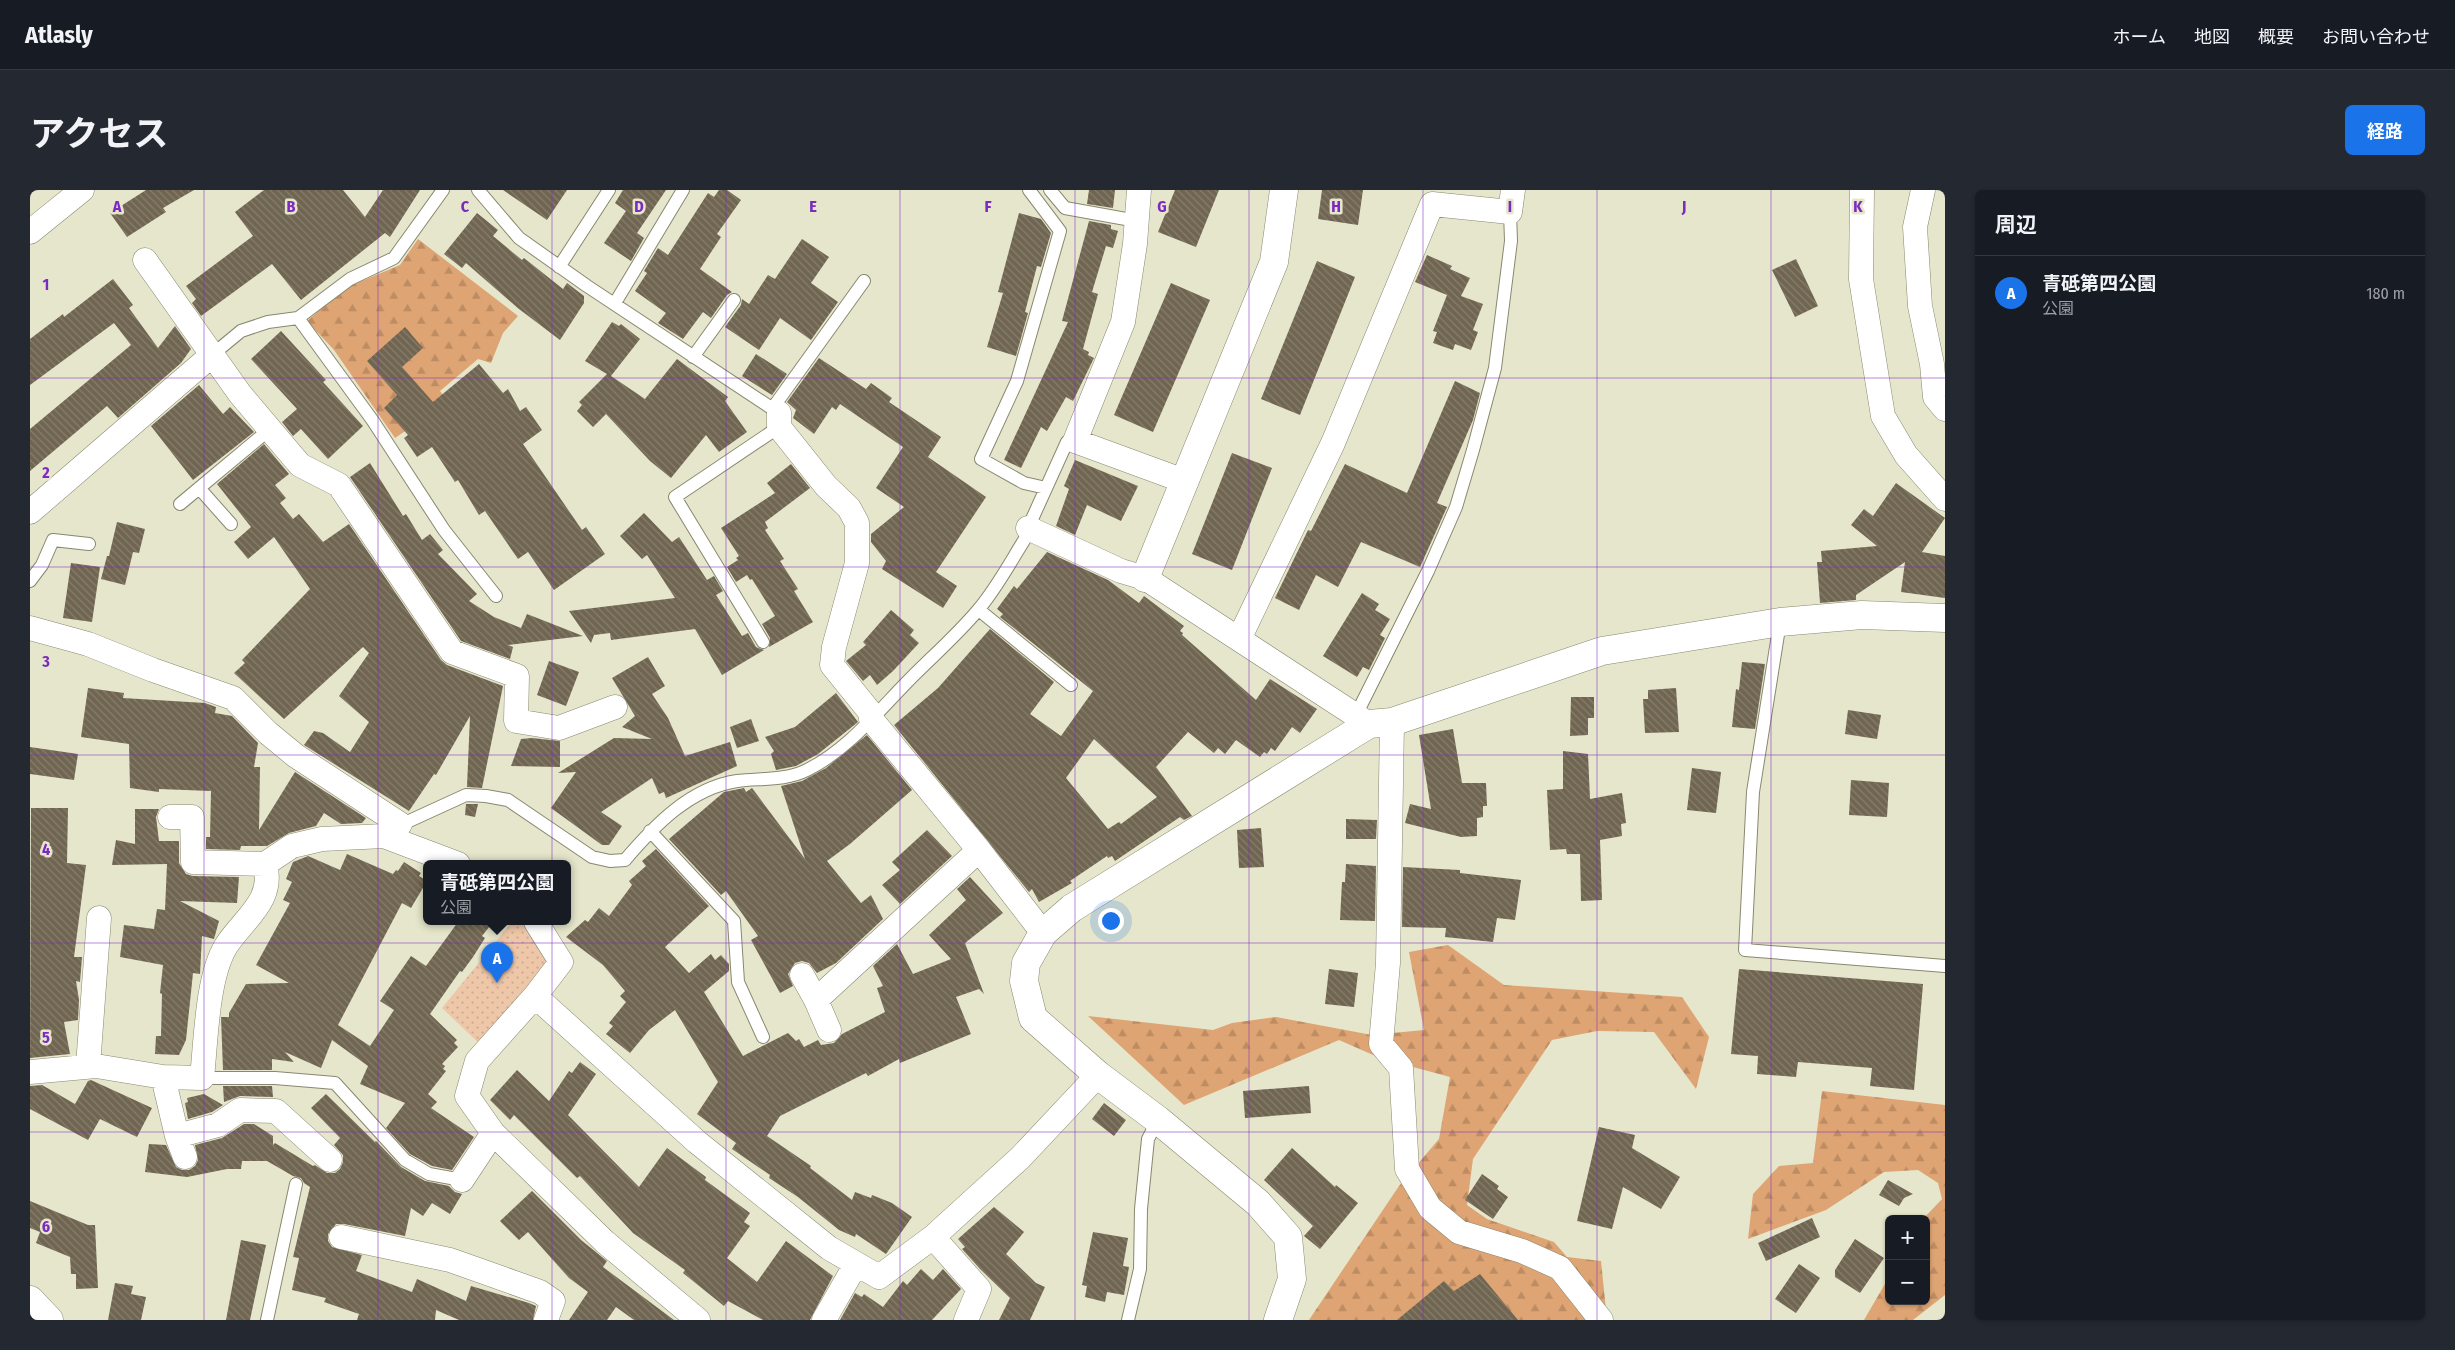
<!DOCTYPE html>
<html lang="ja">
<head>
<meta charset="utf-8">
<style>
  body { margin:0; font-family:"Fira Sans Condensed","Noto Sans JP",sans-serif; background:#242831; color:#f1f3f6 }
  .controls { position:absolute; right:15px; bottom:15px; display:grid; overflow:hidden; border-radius:8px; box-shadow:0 1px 4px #0004 }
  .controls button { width:45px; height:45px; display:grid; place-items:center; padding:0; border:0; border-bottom:1px solid #363941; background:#171b24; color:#f1f3f6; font:25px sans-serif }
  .you { position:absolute; left:1080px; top:730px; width:18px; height:18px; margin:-12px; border:4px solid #fff; border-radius:50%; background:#1a73e8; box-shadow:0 0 0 8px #1a73e833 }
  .badge { display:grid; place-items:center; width:32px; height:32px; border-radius:50%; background:#1a73e8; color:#fff; font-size:16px; font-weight:700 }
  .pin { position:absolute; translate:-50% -41px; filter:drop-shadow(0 1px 2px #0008) }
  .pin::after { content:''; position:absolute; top:26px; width:18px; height:15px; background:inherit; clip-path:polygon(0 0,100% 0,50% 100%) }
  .popup { position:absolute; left:393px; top:670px; width:148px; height:65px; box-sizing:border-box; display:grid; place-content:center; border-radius:8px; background:#171b24; filter:drop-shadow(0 1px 4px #0005); font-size:16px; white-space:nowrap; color:#9ea1a6 }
  .popup b { font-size:19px; color:#f1f3f6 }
  .popup::after { content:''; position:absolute; left:50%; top:100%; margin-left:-10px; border:10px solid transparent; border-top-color:#171b24 }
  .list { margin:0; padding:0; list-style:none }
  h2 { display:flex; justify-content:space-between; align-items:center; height:65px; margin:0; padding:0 20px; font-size:21px }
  h2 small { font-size:16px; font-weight:400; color:#9ea1a6 }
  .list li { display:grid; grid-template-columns:32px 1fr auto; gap:15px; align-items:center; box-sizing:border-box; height:75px; padding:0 20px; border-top:1px solid #363941 }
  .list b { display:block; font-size:19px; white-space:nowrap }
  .list p { margin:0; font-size:16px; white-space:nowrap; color:#9ea1a6 }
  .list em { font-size:16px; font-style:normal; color:#9ea1a6 }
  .map { position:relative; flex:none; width:1915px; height:1130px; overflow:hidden; border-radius:8px }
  header { display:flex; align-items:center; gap:30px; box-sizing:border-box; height:70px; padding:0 25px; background:#171b24; border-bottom:1px solid #363941 }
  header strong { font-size:24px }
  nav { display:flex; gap:28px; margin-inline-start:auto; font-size:18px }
  .intro { display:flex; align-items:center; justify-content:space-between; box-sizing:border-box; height:120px; padding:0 30px }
  h1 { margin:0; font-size:35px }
  .button { padding:12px 22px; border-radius:8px; background:#1a73e8; color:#fff; font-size:18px; font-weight:700 }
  main { display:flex; gap:30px; padding:0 30px }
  aside { flex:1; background:#171b24; border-radius:8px; box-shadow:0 1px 4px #0004 }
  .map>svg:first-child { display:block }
</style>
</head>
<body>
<header>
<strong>Atlasly</strong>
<nav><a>ホーム</a><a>地図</a><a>概要</a><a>お問い合わせ</a></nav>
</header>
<div class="intro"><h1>アクセス</h1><a class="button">経路</a></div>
<main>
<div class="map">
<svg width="1915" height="1130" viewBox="0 0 1915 1130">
  <defs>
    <pattern id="forest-firs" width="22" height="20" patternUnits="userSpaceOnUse" patternTransform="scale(1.25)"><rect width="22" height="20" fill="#dea473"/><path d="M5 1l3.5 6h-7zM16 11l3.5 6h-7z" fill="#be8c62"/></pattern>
    <pattern id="park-dots" width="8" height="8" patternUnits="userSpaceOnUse" patternTransform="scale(1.25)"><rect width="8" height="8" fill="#eec7a9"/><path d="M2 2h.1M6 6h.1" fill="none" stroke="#cbaa90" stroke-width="1.8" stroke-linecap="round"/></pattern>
    <pattern id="building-back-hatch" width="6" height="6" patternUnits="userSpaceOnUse" patternTransform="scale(1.25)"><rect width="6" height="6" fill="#706550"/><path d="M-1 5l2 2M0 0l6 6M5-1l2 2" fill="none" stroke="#867e6f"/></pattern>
  </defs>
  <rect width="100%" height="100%" fill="#e6e6cc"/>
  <path fill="url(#forest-firs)" d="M388 49 488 126 473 143 461 173 448 169 410 201 418 212 365 248 304 160 277 131 315 98 370 75Z
    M1418 755 1474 795 1652 807 1679 847 1666 899 1624 842 1567 841 1522 850 1443 969 1437 1015 1457 1029 1524 1052 1537 1067 1571 1071 1577 1130H1279L1369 996 1409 949 1420 887 1350 868 1309 850 1154 915 1058 826 1183 840 1202 833 1246 827 1342 845 1394 840 1379 762Z
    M1792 901 1915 915V1105L1883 1130H1834L1859 1087V1111H1896V1029H1893L1912 1009 1908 993 1888 980 1854 982 1796 1020 1718 1049 1723 1004 1749 976 1783 973Z"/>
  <path fill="url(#park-dots)" d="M482 732H498L521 769 453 857 412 818Z"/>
  <path fill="url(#building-back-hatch)" fill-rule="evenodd" d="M116 0H164L133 18 136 22 97 47 80 23Z
    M234 0H313L335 27 353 0H390L360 47 355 43 271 110 242 74 171 126 162 113 166 109 156 96 223 46 205 22Z
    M473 0H537L517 30Z
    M593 0H636L607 43 614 48 601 71 574 53 596 21 585 13Z
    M689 0H697L711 10 687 44 691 47 670 79 702 102 697 105 681 128 673 122 653 149 628 133 636 123 605 101 617 83 614 81 628 58 638 65 678 3 684 7Z
    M1059 0H1085L1083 18 1057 14Z
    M1145 0H1189L1166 57 1128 42Z
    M1292 0H1333L1328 35 1288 29Z
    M447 23 468 40 463 46 492 70 494 68 533 99 537 93 554 106V113L530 150 489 119 436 73 432 78 414 64Z
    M989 23 1011 29 1021 43 1011 77 1007 76 995 122 998 123 986 166 957 157 973 103 968 102Z
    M1059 31 1081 35V39L1088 41 1083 58 1076 56 1062 102 1068 104 1053 159 1059 162 1058 165 1064 168 1043 211 1036 207 1017 241 1011 237 991 278 974 270 1038 132 1032 131Z
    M772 49 799 67 781 93 808 112 781 150 750 128 729 160 695 137 711 115 712 109 719 114 738 85 745 89Z
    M1397 65 1422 76 1420 79 1440 88 1431 106 1453 114 1443 140 1448 142 1441 160 1425 154 1423 160 1403 153 1407 142 1403 141 1417 105 1385 92Z
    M1766 69 1788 116 1765 127 1742 80Z
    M1287 71 1325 87 1270 225 1231 209Z
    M83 89 103 115 99 118 128 158 145 136 161 159 151 173 88 228 77 216 0 281V239L101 155 84 133 0 195V149L33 124 34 127Z
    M1141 93 1180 110 1123 242 1084 225Z
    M582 132 589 136 591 134 610 149 581 186 615 209 647 169 698 207 695 211 717 242 689 262 676 245 641 288 620 271 576 224 563 237 547 221 552 215 549 212 577 184 555 171Z
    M375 137 393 158 372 177 403 212 449 174 473 203 478 199 490 221 496 217 512 240 493 254 552 340 556 337 575 364 524 400 498 362 488 369 455 321 449 325 428 290 425 292 402 257 387 267 374 248 378 245 354 218 367 205 337 171Z
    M251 141 296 190 293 192 333 236 298 269 271 239 263 246 252 232 267 219 221 169Z
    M726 164 757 184 742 205 712 186Z
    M789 168 836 199 841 193 862 208 859 212 911 247 898 267 956 307 906 382 927 396 913 418 852 379 856 371 841 352V344L874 317 846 298 873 257 810 214 806 220 802 217 784 244 763 228 766 220 757 212Z
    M1425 191 1450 203 1443 230 1407 313 1417 317 1390 377 1331 352 1308 397 1286 385 1269 420 1245 408 1278 340 1281 341 1315 274 1377 303Z
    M169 195 193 224 200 217 224 242 163 290 121 236Z
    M234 254 259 284 245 295 256 308 250 313 263 329 269 324 293 352 319 334 411 470 417 475 473 496 452 598 437 597 440 526 406 585 404 584 379 621 274 555 284 541 293 543 320 562 339 532 309 506 339 463 333 457 254 529 204 483 215 473 212 470 280 399 244 347 218 369 204 352 221 337 187 294Z
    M1202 263 1242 278 1202 380 1162 364Z
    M1045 270 1108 296 1091 331 1057 315 1045 345 1026 336 1039 299 1034 296Z
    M340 273 373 326 376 324 392 350 400 344 413 360 408 364 447 404 439 411 464 427 491 438 497 424 553 446 478 455 483 457 480 469 431 451 320 287Z
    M761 274 780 298 735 332 738 338 735 340 754 369 750 371 768 399 764 401 783 432 739 457 740 448 732 434 745 426 722 389 720 390 717 385 706 392 697 377 708 370 706 368 709 366 691 338 745 303 737 293Z
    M1866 293 1915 328 1892 362 1915 366V408L1871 402 1875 372 1826 405V410L1790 413 1787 372H1792L1791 361 1847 356 1821 335 1834 319 1843 326Z
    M614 323 642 352 649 347 677 390 684 386 693 401 686 405 712 446 718 443 726 457 734 460 692 485 665 439 581 450 580 443 564 445 561 453 539 421 645 408 617 365 612 369 590 346Z
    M87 332 115 339 109 363 103 362 95 395 71 389 77 366H79Z
    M1017 362 1078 390 1109 413 1114 406 1154 436 1150 441 1153 443 1152 445 1226 510 1240 489 1287 519 1270 543 1262 537 1245 561 1241 558 1237 564 1234 562 1230 567 1206 550 1195 564 1188 558 1184 563 1158 542 1126 577 1162 626 1154 630 1150 627 1085 671 1082 666 1078 668 1077 666 1040 691 1042 693 1009 712 1002 699 999 702 864 535 908 498 960 439 1024 492 1000 524 1031 546 1063 501 970 427 973 424 967 419 984 396 987 399ZM1064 549 1127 607 1091 634 1089 632 1078 639 1036 588Z
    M41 373 70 377 62 432 33 428Z
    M1332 403 1349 414 1345 420 1360 429 1350 445 1355 448 1339 480 1333 477 1327 487 1293 466Z
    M861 420 884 440 880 445 889 453 863 481 847 495 840 485 833 491 816 471 836 455 833 452Z
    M618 467 635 496 622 504 638 528 655 566 700 552 707 576 636 608 634 602 629 604 622 588 571 622 592 636 579 655H572L521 618 546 582 528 583 584 548 622 549 592 537 605 526 582 488Z
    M519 471 549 482 536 516 507 505Z
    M1712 472 1735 474 1725 539 1702 537 1706 499 1709 500Z
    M58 498 94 503 93 508 175 513 186 517 185 523 202 526 228 553 224 577H230L229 640 265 582 336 628 332 633 311 634 294 623 286 636 259 643 237 656H211L210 660 176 659V647H180L181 601 129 599V602L100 598 99 554 51 547Z
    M1646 498 1649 542 1615 543 1613 509H1618V500Z
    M806 503 828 532 788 564 766 576 746 580 741 564 744 561 735 547 765 537Z
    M1541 507H1564V528H1558V545L1540 546Z
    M1818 520 1851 525 1847 549 1815 544Z
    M721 529 729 551 707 558 700 537Z
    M1423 539 1432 593H1456L1457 616H1453V627L1447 628V646L1431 647 1375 633 1380 614 1401 619 1389 545Z
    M837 545 882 600 820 654 797 671 831 713 841 705 853 729 806 773 787 783 779 773 772 771 765 773 758 784 763 796 750 803 721 750 728 746 696 701 691 705 639 649 694 602 714 598 716 602 722 598 775 669 751 596 772 591 796 578Z
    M502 548 530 551V577L481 576 491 549Z
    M0 557 48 564 44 590 0 584Z
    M1533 561 1558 564 1560 609 1592 603 1596 633 1591 634 1592 646 1570 650 1572 710 1551 711 1550 664H1537L1536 659 1520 660 1517 600 1533 599Z
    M1662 578 1691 582 1686 623 1657 620Z
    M1821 590 1859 593 1857 627 1819 625Z
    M436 614H448L445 627 435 625Z
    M1 618H38L37 673 56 675 44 767H52L50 792 46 791 49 810 48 830 34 832 40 864 0 868Z
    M105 619H129L126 627 129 651H149V673L156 684 163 686 209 687 207 713 150 711 189 731 184 749 172 746 170 784 163 783 156 850 149 865 125 864 126 846H131L132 804 130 803 133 775 90 767 94 735 124 739 127 719 135 720 137 674 82 675 86 650 105 654Z
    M1316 629 1347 630 1346 649H1316Z
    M1231 638 1234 677 1209 678 1207 640Z
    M897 640 922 666 870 714 852 695 870 680 862 672Z
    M626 659 679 716 635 757 659 783 681 764 685 770 691 765 699 774V781L674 802 713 866 758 843 766 851 769 849 774 857 788 850 791 855 804 853 812 844 855 822 847 798 853 796 843 776 867 754 883 784 921 769 899 745 936 710 927 699 940 687 973 723 935 753 954 804 949 799 926 807 941 844 870 873 869 869 838 886 836 883 750 926 737 946 781 976 780 978 822 1010 825 1002 841 1008 842 1005 862 1013 882 1027 856 1064 826 1044 825 1047 809 1040 768 1007 739 988 740 985 702 959 706 953 667 924 688 892 645 820 619 840 600 863 576 844 583 836 579 833 596 812 590 806 595 801 573 775 536 747 555 730 558 732 569 718 579 726 602 695 599 691 616 676 612 671Z
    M317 664 363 684 366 680 368 681 374 672 391 683 389 686 397 691 381 718 372 713 308 835 340 856 364 820 350 811 381 766 396 776 428 732H463L452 746 455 748 443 767 432 782 430 781 400 824 427 850 424 853 428 857 412 874 415 876 413 879 416 881 398 904 407 912 401 918 444 947 422 980 402 976 380 964 356 938 375 913 330 894 338 876 302 850 291 878 255 862 264 872 242 869V880H193L191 827H199V823L216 794 259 793 226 775 260 713 253 710 262 692 256 689 263 672 278 666 310 680Z
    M1316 674 1346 676 1345 731 1310 730 1312 692H1315Z
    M1373 677 1430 680V683L1491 690 1485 730 1467 728 1463 752 1415 747 1416 738 1372 737Z
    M1299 779 1328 783 1324 817 1295 814Z
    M1709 779 1893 794 1884 900 1840 896 1842 878 1768 872 1766 887 1727 884 1728 866 1701 864Z
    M550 872 566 884 538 925 609 997 637 958 676 987 675 990 720 1023 714 1032 720 1036 697 1068 727 1092 756 1051 803 1086 780 1130H733L698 1111 694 1116 653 1083 655 1080 603 1043 550 986 547 988 484 925 480 930 460 910 487 880 519 911 539 881 542 883Z
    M61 890 122 918 107 947 70 929 58 950 0 919V896L12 895 45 914 58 891Z
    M193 896H242L243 907 210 906 194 912Z
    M1279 896 1281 923 1215 928 1213 901Z
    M174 904 193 915 182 922 158 929 155 913 158 912 157 908Z
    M296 904 345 952 346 951 371 977 395 991 419 996 425 1002 432 1004 420 1024 402 1013 393 1026 381 1018 375 1046 314 1034H306L298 1044V1051L302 1057 332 1065 326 1081 382 1102 387 1089 436 1111 441 1096 499 1113 506 1116 503 1130H429L406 1120 405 1130H327L329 1124 294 1112 296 1108 262 1100 269 1068 263 1067 280 997 274 993 271 988 263 986 237 971H212L211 979H197L157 987 115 982 119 954 136 955 146 977 152 980H159L165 976 168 970 165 955 192 948 214 934H224L243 946V955L245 953 283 976 285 975 297 983H305L310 979 313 972V965L304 955 310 948 281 918Z
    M1074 913 1096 930 1084 946 1062 929Z
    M1569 937 1605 945 1602 958 1650 987 1631 1019 1593 997 1582 1039 1547 1031Z
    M1262 958 1305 997 1306 995 1328 1013 1290 1059 1274 1046 1283 1036 1234 990Z
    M1452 984 1469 996 1467 999 1478 1007 1463 1029 1435 1010Z
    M1858 990 1883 1004 1874 1008 1869 1016 1849 1005Z
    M502 1001 551 1050 577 1071 573 1077 644 1130H604L586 1117 577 1130H539L558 1102 539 1088 498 1042 489 1050 470 1031Z
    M0 1011 58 1035H65L68 1098 46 1099V1084H41L40 1067 6 1053 10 1042 0 1038Z
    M964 1017 994 1042 976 1064 1006 1093 1015 1097 1000 1130H969L980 1108 950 1079 932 1059 935 1057 928 1049Z
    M1782 1028 1790 1047 1736 1071 1728 1053Z
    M1063 1042 1098 1048 1093 1076 1099 1077 1094 1105 1077 1102 1075 1112 1055 1107 1057 1096 1052 1095Z
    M1825 1049 1854 1068 1830 1103 1805 1087V1080Z
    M211 1050 236 1055 220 1130H196Z
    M1769 1074 1790 1088 1766 1123 1745 1109Z
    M891 1079 903 1090 913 1079 931 1099 902 1130H810L825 1103 832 1107 834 1104 853 1117 873 1091 877 1095Z
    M1450 1084 1488 1130H1367L1414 1091 1424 1101Z
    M85 1093 103 1096 101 1104 116 1107 111 1130H78Z"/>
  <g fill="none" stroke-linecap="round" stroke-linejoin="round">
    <defs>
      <path id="service" d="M448 0 489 48 557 96 749 223
        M999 0 1030 41 987 191 951 269 994 293 1016 298
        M1020 0 1035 18 1107 31
        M529 77 579 0
        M585 113 653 0
        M268 128 343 231 414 340 466 406
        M182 165 211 141 238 132 268 128 320 89 364 68 413 0
        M663 167 704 110
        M742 219 834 91
        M169 298 201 334
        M150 314 240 239
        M0 391 12 375 23 350 59 354
        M949 420 1041 495
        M1750 432 1723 602 1715 760 1915 776
        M733 452 645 307 749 237
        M1326 525 1398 381 1426 317 1443 260 1465 178 1481 51 1480 22
        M366 637 436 605 456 606 478 610 562 667 580 671 595 670C624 636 660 598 707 591 730 588 755 591 777 580 819 559 849 520 882 487 904 465 928 444 948 420 967 398 982 369 998 344V338L1037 252 1045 251
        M620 641 704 731 708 792 733 847
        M172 888H245L305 893 375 970 399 984 432 990
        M237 1130 266 994
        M1098 1130 1110 1079 1111 1019 1118 949 1128 930"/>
      <path id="minor" d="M1109 0 1105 54 1093 132 1045 251 1154 291
        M1832 0 1831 89 1853 226 1876 265 1915 309
        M1893 0 1885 37 1890 116 1902 174 1905 207 1915 219
        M0 42 52 0
        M115 70 210 204 270 275 309 295 422 462 487 486 486 531 529 538 585 517
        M749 223V237L796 296 819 318 827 333V373L804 457 802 475 840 522 841 529 949 660 1013 743
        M0 322 182 165
        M998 338 1091 381 1115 388 1339 534
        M0 438 58 454 123 480 203 508 238 543 266 566 370 634
        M1209 449 1303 253 1402 14 1480 22 1483 0
        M1362 532 1358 773 1351 854 1371 878 1377 979 1400 1018 1429 1042 1492 1061 1530 1078 1571 1130
        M140 627H162L163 672 235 674 262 656 292 649 354 646 428 674
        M506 732 531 772 505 806 447 871 437 906 463 943 575 1052 668 1130
        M772 785 786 810 799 840
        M505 806 667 952 799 1058 849 1087 903 1047 990 968 1068 885
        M786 810 949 660
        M58 876 69 728
        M0 882 66 876 133 887 172 888C176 850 177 787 196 756 213 729 245 711 235 674
        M133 887 147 946 155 967
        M147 946 188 935 210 920 246 921 300 970
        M432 990 463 943
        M311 1047 420 1070 510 1102 523 1111 516 1130
        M903 1047 949 1099 936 1130
        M794 1130 826 1074"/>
      <path id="tertiary" d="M1115 388 1244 72 1254 0
        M0 1110 19 1130
        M1248 1130 1262 1089 1258 1047 1228 1013 1128 930 1068 885 1003 828 994 791 996 773 1013 743 1042 718 1339 534 1362 532 1572 461 1750 432 1832 425 1915 428"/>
    </defs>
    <use href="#service" stroke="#888870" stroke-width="14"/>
    <use href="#minor" stroke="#888870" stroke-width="25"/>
    <use href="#tertiary" stroke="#888870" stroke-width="29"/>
    <use href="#service" stroke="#fff" stroke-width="12"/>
    <use href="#minor" stroke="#fff" stroke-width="24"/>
    <use href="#tertiary" stroke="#fff" stroke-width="28"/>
  </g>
  <path fill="none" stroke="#7b2cbf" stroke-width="1" stroke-opacity="0.55" d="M174 0V1130M348 0V1130M522 0V1130M696 0V1130M870 0V1130M1045 0V1130M1219 0V1130M1393 0V1130M1567 0V1130M1741 0V1130M0 188H1915M0 377H1915M0 565H1915M0 753H1915M0 942H1915"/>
  <g font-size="16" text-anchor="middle" font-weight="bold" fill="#7b2cbf" stroke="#e6e6cc" stroke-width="5" stroke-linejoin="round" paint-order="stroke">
    <text x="87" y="22">A</text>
    <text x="261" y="22">B</text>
    <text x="435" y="22">C</text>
    <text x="609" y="22">D</text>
    <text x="783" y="22">E</text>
    <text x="958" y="22">F</text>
    <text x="1132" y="22">G</text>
    <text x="1306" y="22">H</text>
    <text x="1480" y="22">I</text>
    <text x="1654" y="22">J</text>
    <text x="1828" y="22">K</text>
    <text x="16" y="100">1</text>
    <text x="16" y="288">2</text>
    <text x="16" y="477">3</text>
    <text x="16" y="665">4</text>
    <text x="16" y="853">5</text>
    <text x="16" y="1042">6</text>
  </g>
</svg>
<div class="controls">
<button>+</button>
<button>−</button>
</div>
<div class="you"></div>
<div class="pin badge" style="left:467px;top:793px">A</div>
<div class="popup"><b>青砥第四公園</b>公園</div>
</div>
<aside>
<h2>周辺<small></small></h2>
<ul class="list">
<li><span class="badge">A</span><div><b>青砥第四公園</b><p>公園</p></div><em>180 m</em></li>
</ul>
</aside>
</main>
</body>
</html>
